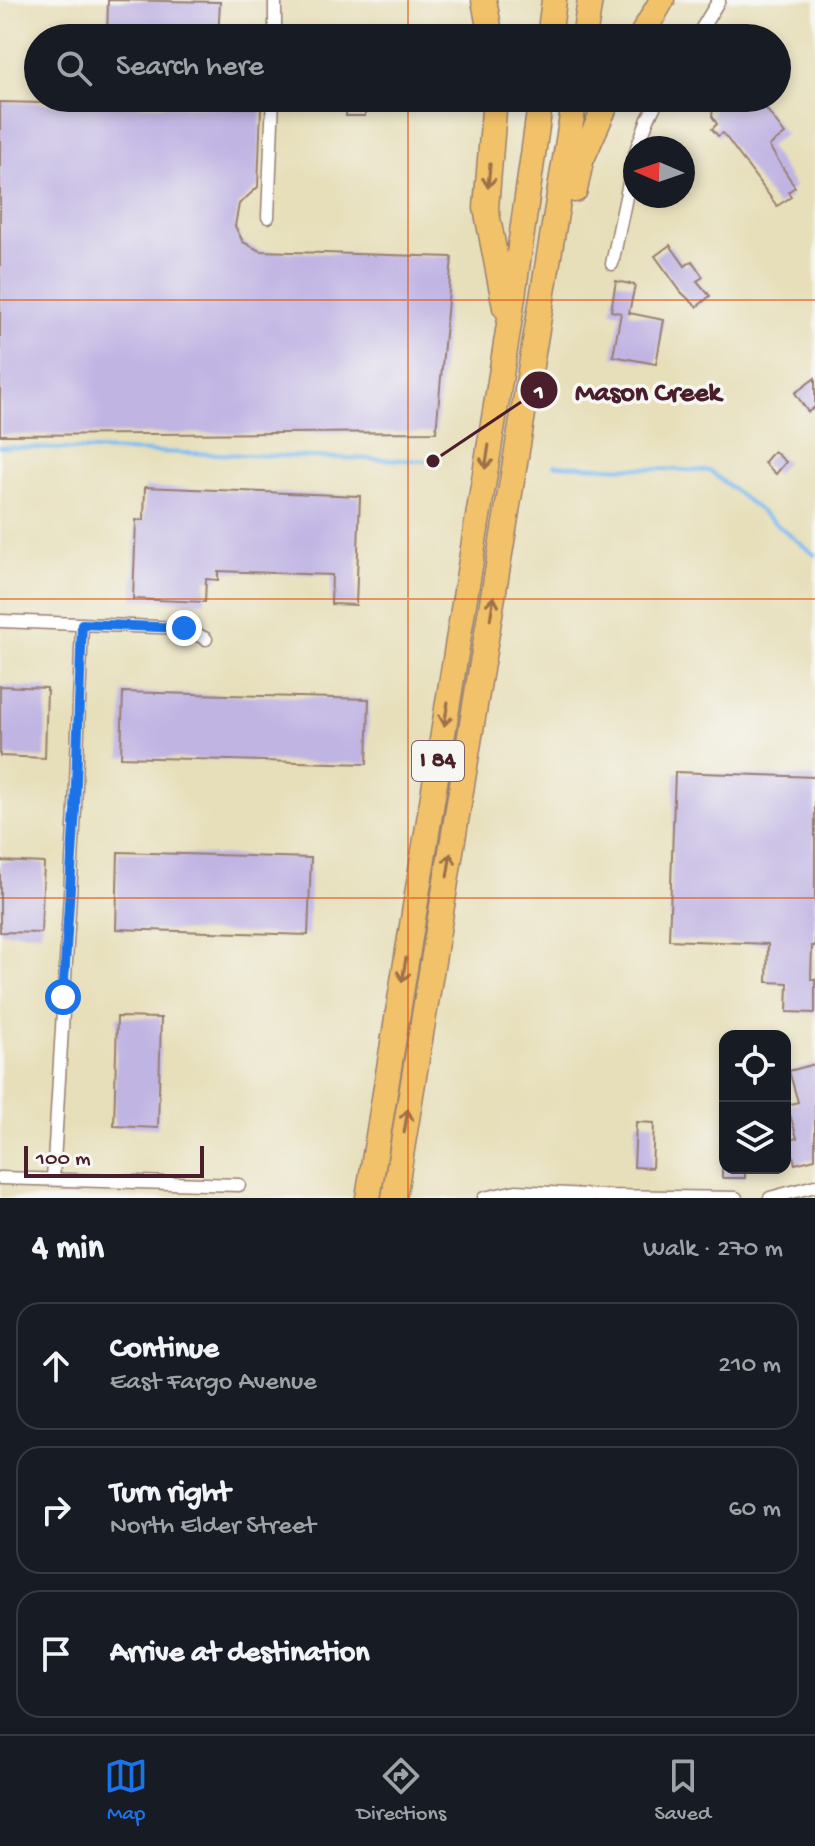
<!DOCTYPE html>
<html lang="en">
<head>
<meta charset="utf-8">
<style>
  body { margin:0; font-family:"Gochi Hand",sans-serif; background:#20242c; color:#f1f3f6 }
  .controls { position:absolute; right:24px; bottom:24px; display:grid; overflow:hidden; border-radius:16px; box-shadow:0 4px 12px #0003 }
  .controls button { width:72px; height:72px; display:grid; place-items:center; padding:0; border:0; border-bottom:2px solid #363941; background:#171b24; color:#f1f3f6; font:40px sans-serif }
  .compass { position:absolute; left:623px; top:136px; width:72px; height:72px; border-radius:50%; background:#171b24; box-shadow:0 4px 12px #0003; rotate:272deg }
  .scale { position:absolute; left:24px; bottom:20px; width:180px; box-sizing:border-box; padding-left:8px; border:4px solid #4a1f2b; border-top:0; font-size:22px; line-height:28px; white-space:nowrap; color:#4a1f2b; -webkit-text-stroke:6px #f6f6f2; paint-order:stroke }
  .stop { position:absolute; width:24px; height:24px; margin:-18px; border:6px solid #1a73e8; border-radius:50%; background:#fff }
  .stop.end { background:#1a73e8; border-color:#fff; box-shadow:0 2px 8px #0008 }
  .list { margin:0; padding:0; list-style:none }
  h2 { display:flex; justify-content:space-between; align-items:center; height:104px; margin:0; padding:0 32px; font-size:34px }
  h2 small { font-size:26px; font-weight:400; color:#9ea1a6 }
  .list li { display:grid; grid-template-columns:52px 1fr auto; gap:24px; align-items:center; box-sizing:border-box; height:128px; margin:0 16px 16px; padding:0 16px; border:2px solid #363941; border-radius:24px }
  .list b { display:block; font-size:30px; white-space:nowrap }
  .list p { margin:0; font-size:26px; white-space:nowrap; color:#9ea1a6 }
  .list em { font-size:26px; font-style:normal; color:#9ea1a6 }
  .icon { flex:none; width:44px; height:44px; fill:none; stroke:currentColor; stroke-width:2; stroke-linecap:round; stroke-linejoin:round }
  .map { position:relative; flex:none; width:815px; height:1198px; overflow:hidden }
  .search { position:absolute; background:#171b24; box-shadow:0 4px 12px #0003; left:24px; right:24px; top:24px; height:88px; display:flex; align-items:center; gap:20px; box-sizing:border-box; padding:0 28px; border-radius:44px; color:#9ea1a6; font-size:30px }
  .sheet { height:536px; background:#171b24 }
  nav { display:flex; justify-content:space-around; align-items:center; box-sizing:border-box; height:112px; border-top:2px solid #363941; background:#171b24; font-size:22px; color:#9ea1a6 }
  nav a { display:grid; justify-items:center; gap:4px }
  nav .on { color:#1a73e8 }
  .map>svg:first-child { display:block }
</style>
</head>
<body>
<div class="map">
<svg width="815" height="1198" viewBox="0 0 815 1198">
  <rect width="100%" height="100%" fill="#f6f6f2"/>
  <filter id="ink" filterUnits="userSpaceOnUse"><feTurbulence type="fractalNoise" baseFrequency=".0125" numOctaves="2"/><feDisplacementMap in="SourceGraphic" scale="16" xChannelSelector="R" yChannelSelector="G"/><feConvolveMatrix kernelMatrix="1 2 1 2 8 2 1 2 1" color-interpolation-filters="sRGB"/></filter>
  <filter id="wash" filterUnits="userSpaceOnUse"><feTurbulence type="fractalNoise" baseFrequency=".006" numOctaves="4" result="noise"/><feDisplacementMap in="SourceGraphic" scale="32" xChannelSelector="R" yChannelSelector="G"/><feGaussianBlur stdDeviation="1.8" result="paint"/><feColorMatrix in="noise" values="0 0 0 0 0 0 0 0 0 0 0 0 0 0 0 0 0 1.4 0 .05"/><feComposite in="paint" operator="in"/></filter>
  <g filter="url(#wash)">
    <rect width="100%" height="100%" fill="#e7dfba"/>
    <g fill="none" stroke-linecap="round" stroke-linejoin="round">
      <path stroke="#7cbbf0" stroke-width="4" d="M0 447 433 461
        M554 465 710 471 815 555"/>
    </g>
    <g id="blocks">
      <path fill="#c0b4e3" d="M108 0 220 2 218 38H107Z
        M347 98H365V116H346Z
        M706 98H758L785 134 769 146 795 187 788 192 791 197 777 206 723 133 718 136 712 129 717 124 712 116 713 108Z
        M0 102 261 108 258 187 239 204 235 226 243 242 260 251 452 257 436 432 0 435Z
        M670 245 685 266 692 261 703 277 697 281 710 296 697 307 681 292 655 256Z
        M616 281 635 285 629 313 664 320 656 364 613 356 621 313 611 311Z
        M815 378V407L808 412 795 393Z
        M774 451 786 462 776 474 764 463Z
        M145 487 360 496 356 605 331 604 332 575 218 571V580L206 579 205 602 133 599 136 520H144Z
        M0 686 47 688 45 758 0 756Z
        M123 692 369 699 367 764 121 757Z
        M675 772 815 777V946H812L811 979H815V1013L787 1012 788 983 767 982 768 944 669 940Z
        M118 852 311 858 308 935 116 929Z
        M0 861 44 863 41 933 0 932Z
        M117 1017 161 1018 158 1128 114 1126Z
        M815 1064V1159L795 1164 789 1140 797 1138 787 1105 798 1102 789 1071Z
        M636 1122 654 1123 652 1168 634 1167Z
        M722 1168H745V1178H722Z"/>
    </g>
  </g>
  <g filter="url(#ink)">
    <use href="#blocks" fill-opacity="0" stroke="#987f72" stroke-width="2"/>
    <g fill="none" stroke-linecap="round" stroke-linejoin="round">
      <defs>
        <path id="minor" d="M275 38V0
          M696 38 719 0
          M637 148 648 119 659 98
          M268 217 273 98
          M612 264 635 154
          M0 621 184 628 206 639
          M0 1178 239 1185
          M53 1179 75 810 82 624
          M484 1198 516 1191 602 1196 736 1198
          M770 1198 815 1186"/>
        <path id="motorway" d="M484 0 491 38
          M549 38 554 0
          M584 38 590 0
          M640 38 662 0
          M495 98 486 208 505 307
          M575 190 581 161 609 98
          M368 1198 509 325 541 98
          M394 1198 575 98"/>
      </defs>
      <use href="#minor" stroke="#987f72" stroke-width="15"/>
      <use href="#motorway" stroke="#987f72" stroke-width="27"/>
      <use href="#minor" stroke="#fff" stroke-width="12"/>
      <use href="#motorway" stroke="#f2c26a" stroke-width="24"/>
    </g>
    <defs><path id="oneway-shaft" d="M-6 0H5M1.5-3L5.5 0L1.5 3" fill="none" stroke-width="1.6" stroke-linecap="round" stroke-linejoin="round" transform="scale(2)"/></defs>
    <g stroke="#9e704a">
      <use href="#oneway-shaft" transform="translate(489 176) rotate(95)"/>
      <use href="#oneway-shaft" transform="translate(487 457) rotate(99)"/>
      <use href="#oneway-shaft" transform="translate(492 608) rotate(-81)"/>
      <use href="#oneway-shaft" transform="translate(446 714) rotate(99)"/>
      <use href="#oneway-shaft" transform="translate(449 865) rotate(-81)"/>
      <use href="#oneway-shaft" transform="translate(404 970) rotate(99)"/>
      <use href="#oneway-shaft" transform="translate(406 1121) rotate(-81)"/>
    </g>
  </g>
  <g fill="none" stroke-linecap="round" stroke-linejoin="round" filter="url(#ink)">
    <path stroke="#1a73e8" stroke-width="10" d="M63 997 75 810 82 624 184 628"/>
  </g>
  <path fill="none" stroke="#d8530f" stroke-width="2" stroke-opacity="0.55" d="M408 0V38M408 98V1198M0 300H815M0 599H815M0 898H815"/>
  <g text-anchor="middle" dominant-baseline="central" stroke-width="7" stroke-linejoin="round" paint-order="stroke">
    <rect fill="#f6f6f2" stroke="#7e6067" stroke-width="2" x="412" y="741" width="52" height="40" rx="6"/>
    <g font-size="24" font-weight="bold" fill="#4a1f2b">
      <text x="438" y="761">I 84</text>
    </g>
  </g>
  <path fill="none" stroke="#4a1f2b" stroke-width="3" d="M433 461L539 390"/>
  <g fill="#4a1f2b" stroke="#f6f6f2" stroke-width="3">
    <circle cx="433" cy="461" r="8"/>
    <circle cx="539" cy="390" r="20"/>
  </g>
  <g font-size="24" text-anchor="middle" font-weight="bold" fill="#fff">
    <text x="539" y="398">1</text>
  </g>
  <g font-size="28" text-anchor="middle" font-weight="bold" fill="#4a1f2b" stroke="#f6f6f2" stroke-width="7" stroke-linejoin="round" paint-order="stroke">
    <text x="648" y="400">Mason Creek</text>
  </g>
</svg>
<div class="controls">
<button><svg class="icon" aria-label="locate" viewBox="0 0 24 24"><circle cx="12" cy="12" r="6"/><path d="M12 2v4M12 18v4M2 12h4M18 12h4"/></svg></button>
<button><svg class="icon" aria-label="layers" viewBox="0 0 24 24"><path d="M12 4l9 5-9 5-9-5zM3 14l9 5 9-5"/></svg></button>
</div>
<svg class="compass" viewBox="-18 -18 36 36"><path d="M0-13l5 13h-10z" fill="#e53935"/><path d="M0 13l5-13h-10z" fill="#9ea1a6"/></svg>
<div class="scale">100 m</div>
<div class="stop" style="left:63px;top:997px"></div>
<div class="stop end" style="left:184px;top:628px"></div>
<div class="search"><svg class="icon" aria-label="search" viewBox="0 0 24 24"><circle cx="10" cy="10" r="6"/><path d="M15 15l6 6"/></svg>Search here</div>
</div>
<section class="sheet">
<h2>4 min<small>Walk · 270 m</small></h2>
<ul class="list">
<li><svg class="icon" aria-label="ahead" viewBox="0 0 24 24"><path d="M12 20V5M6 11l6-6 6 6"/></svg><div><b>Continue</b><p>East Fargo Avenue</p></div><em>210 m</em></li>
<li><svg class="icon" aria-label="right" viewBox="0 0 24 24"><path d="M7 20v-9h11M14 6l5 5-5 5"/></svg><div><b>Turn right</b><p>North Elder Street</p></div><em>60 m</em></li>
<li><svg class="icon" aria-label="arrive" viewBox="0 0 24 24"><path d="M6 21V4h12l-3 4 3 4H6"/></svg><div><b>Arrive at destination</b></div></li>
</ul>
</section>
<nav>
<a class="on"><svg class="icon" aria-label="map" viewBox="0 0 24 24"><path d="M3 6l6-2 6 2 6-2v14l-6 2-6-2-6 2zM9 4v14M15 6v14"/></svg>Map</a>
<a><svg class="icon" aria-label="directions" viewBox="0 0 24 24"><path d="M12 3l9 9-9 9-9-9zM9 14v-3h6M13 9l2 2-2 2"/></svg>Directions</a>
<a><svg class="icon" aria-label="saved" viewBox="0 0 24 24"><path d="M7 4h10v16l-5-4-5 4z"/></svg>Saved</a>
</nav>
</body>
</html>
